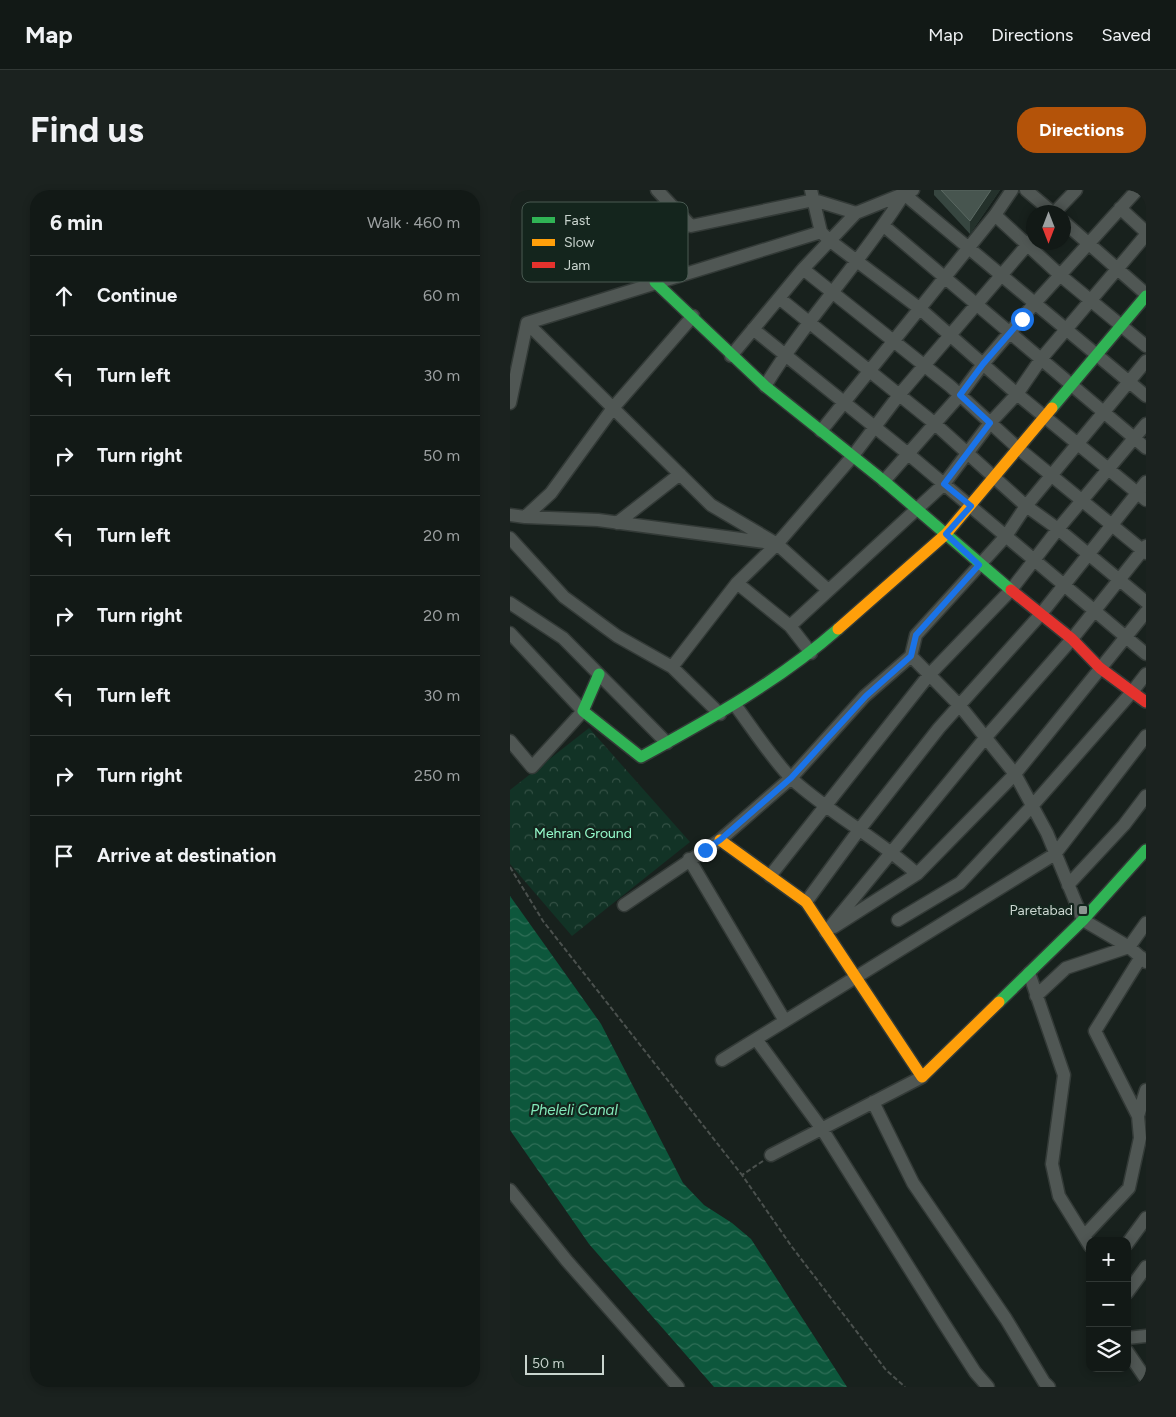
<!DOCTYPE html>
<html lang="en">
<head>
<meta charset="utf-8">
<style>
  body { margin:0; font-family:Figtree,sans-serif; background:#1b221f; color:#f1f3f6 }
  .controls { position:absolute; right:15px; bottom:15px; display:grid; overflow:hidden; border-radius:10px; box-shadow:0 2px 8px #0003 }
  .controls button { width:45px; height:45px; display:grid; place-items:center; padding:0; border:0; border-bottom:1px solid #313835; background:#121916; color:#f1f3f6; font:25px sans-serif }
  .compass { position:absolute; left:516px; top:15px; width:45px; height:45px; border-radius:50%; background:#121916; box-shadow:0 2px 8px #0003; rotate:180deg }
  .scale { position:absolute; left:15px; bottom:12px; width:79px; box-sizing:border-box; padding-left:5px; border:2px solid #c9d4ce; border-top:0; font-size:14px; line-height:18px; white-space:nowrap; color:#c9d4ce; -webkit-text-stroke:4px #14251d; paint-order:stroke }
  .stop { position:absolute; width:15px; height:15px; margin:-11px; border:4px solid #1a73e8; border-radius:50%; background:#fff }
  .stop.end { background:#1a73e8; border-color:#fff; box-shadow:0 1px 5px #0008 }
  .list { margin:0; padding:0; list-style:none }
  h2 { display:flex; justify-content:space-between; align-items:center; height:65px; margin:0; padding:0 20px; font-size:21px }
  h2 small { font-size:16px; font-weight:400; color:#9ca0a1 }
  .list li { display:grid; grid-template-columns:32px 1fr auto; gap:15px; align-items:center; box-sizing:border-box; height:80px; padding:0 20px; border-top:1px solid #313835 }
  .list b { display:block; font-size:19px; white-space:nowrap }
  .list em { font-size:16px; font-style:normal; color:#9ca0a1 }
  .icon { flex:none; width:28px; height:28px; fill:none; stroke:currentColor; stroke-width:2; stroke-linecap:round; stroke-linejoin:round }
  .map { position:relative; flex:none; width:636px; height:1197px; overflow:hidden; border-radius:20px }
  header { display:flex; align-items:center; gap:30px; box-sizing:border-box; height:70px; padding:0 25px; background:#121916; border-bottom:1px solid #313835 }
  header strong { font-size:24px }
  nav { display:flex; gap:28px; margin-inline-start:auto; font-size:18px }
  .intro { display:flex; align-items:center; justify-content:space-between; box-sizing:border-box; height:120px; padding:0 30px }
  h1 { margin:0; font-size:35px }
  .button { padding:12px 22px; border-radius:20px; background:#b45309; color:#fff; font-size:18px; font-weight:700 }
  main { display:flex; gap:30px; padding:0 30px }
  aside { flex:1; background:#121916; border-radius:20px; box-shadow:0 2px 8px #0003 }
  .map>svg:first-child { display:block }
</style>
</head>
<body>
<header>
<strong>Map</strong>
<nav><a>Map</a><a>Directions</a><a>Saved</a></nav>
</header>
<div class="intro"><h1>Find us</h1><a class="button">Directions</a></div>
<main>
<aside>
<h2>6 min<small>Walk · 460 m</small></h2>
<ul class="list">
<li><svg class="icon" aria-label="ahead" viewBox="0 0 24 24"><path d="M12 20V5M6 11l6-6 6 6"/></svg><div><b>Continue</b></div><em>60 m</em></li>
<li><svg class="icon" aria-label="left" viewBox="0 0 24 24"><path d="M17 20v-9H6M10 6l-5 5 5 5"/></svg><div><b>Turn left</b></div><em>30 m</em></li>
<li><svg class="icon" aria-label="right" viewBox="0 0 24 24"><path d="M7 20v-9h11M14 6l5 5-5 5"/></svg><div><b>Turn right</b></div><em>50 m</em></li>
<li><svg class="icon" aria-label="left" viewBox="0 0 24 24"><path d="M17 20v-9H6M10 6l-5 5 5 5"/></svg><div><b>Turn left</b></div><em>20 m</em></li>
<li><svg class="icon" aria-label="right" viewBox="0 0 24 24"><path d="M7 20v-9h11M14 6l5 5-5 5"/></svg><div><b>Turn right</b></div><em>20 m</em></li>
<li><svg class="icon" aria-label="left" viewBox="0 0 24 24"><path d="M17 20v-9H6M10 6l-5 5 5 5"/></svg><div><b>Turn left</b></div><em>30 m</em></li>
<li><svg class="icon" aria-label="right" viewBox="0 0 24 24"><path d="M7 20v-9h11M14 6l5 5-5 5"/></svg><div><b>Turn right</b></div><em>250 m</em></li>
<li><svg class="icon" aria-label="arrive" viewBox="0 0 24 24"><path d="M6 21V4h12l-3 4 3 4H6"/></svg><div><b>Arrive at destination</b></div></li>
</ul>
</aside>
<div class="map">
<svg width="636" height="1197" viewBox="0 0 636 1197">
  <defs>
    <pattern id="park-crowns" width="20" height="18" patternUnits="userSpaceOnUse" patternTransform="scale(1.25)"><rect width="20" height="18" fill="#123326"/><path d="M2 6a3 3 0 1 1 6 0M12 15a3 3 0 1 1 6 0" fill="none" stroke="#335044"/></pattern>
    <pattern id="water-waves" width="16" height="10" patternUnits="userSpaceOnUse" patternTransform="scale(1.25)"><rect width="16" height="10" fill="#0d573c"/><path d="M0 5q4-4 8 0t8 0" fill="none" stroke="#2f6e57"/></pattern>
  </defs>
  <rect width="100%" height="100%" fill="#18211d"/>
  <path fill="url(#park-crowns)" d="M79 538 180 652 62 746 0 674V600Z"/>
  <path fill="url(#water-waves)" d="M0 706 91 834 173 993 194 1015 222 1033 241 1049 337 1197H204L79 1054 0 940Z"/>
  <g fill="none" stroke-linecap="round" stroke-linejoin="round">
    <defs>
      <path id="street" d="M147 0 181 36 304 10 346 23
        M301 0 311 42 319 50 409 118 507 204 636 310
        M403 0 346 23 293 79 440 196 509 259 636 363
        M516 0 542 22
        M610 18 636 42
        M545 22 566 0
        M485 25 551 86 636 156
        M554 32 636 104
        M374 36 636 258
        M269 108 424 233 516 316 548 339 636 412
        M17 133 201 315 267 354 318 400
        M243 139 397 263 636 464
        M221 166 293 79
        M255 196C297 128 352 71 394 4L636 206
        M0 213 17 133 311 42
        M311 241 485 25 502 0
        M374 291 450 205 473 174 524 114 627 0
        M0 325 15 327 41 303 103 218 183 126
        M15 327 88 330 261 353
        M107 333 170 284
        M0 348 54 407 107 446 162 477 210 524
        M227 393 280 436
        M0 413 53 448 157 553
        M0 443 73 521 22 577 0 551
        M301 463 280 436 434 294 480 233 507 204 531 169 636 45
        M401 466 450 516 505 584 537 643 573 730 619 757 636 772
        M162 477 227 393 267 354 342 267 389 205 524 47
        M225 515C241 536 264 572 283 590 322 625 369 649 407 684
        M179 669 275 831
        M260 686 419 485 501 400 548 339 636 234
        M558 695 614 635 636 606
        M296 712 349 640 429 538 531 424 636 292
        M114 715 210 650 281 588 355 506 401 466 406 445 496 346 516 316 636 171
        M388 730 450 693 522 616 622 502 636 484
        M324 737 407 684 505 584 636 422
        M316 742 476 547 562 449 636 356
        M519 783 554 885 542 974 549 1006 580 1056
        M526 806 556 778 619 757 636 733
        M246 849 312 939 433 1132 465 1182 478 1197
        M212 870 545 664 636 546
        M363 912 403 993 496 1129 534 1192 539 1197
        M628 926 585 841 631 767
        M261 965 412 887
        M0 1000 57 1071 168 1197
        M574 1046 619 998 630 948 628 926 636 900
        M617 1054 636 1028
        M617 1103 636 1077
        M617 1148 636 1146
        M617 1161 636 1189"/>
      <path id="fast" d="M145 92 255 196 374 291 501 400
        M542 218 636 106
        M89 484 73 521 131 567C200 529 269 491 328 439
        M489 812 573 730 636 660"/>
      <path id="slow" d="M328 439 436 344 542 218
        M210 650 296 712 412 887 489 812"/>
      <path id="jam" d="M501 400 562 449 590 478 636 512"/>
    </defs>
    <use href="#street" stroke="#333a37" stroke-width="15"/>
    <use href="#fast" stroke="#333a37" stroke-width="14"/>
    <use href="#slow" stroke="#333a37" stroke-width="14"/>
    <use href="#jam" stroke="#333a37" stroke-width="14"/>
    <path stroke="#4b514e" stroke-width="2" stroke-dasharray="5 2.5" stroke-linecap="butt" d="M0 677 33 731 232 985
      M253 971 232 985 282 1057 376 1180 395 1197"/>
    <use href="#street" stroke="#505754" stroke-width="12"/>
    <use href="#fast" stroke="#30b455" stroke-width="11"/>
    <use href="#slow" stroke="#ff9f0a" stroke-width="11"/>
    <use href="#jam" stroke="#e5322d" stroke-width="11"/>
  </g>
  <path fill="#374640" d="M424 0H490L460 44 424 5Z"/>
  <path fill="#24312b" d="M481 0H490L460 44V31Z"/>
  <path fill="#47554f" stroke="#5b6963" d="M431 0H481L460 31Z"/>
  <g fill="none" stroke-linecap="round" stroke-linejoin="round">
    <path stroke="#1a73e8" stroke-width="6" d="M195 660 210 650 281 588 356 506 401 466 406 445 469 375 436 344 461 316 434 294 480 233 450 205 473 174 512 129"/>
  </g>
  <rect fill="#8b9590" stroke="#14251d" stroke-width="2" x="568" y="715" width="10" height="10" rx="2.5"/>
  <g text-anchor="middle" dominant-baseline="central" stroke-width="4.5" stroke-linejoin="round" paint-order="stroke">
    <g font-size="14" fill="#97fdcd" stroke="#14251d">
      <text x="73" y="643">Mehran Ground</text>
    </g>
    <g font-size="14" fill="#c9d4ce" stroke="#14251d" text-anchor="end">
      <text x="563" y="720">Paretabad</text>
    </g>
    <g font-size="15" font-style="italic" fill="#83e9ba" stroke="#14251d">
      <text x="64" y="920">Pheleli Canal</text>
    </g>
  </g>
  <rect x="12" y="12" width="166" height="80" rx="8" fill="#14251d" stroke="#4a5a52" stroke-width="1"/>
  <rect x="22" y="27" width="23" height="6" fill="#30b455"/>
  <rect x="22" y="49" width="23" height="7" fill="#ff9f0a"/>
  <rect x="22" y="72" width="23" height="6" fill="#e5322d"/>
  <g font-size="14" fill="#c9d4ce">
    <text x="54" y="35">Fast</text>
    <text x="54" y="57">Slow</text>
    <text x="54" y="80">Jam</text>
  </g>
</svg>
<div class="controls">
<button>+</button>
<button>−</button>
<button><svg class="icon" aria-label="layers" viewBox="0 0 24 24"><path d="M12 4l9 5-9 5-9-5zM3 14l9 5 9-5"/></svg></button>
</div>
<svg class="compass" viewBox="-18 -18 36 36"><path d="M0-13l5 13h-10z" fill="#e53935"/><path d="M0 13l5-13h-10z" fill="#9ca0a1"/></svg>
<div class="scale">50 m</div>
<div class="stop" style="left:512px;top:129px"></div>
<div class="stop end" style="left:195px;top:660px"></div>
</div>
</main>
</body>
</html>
